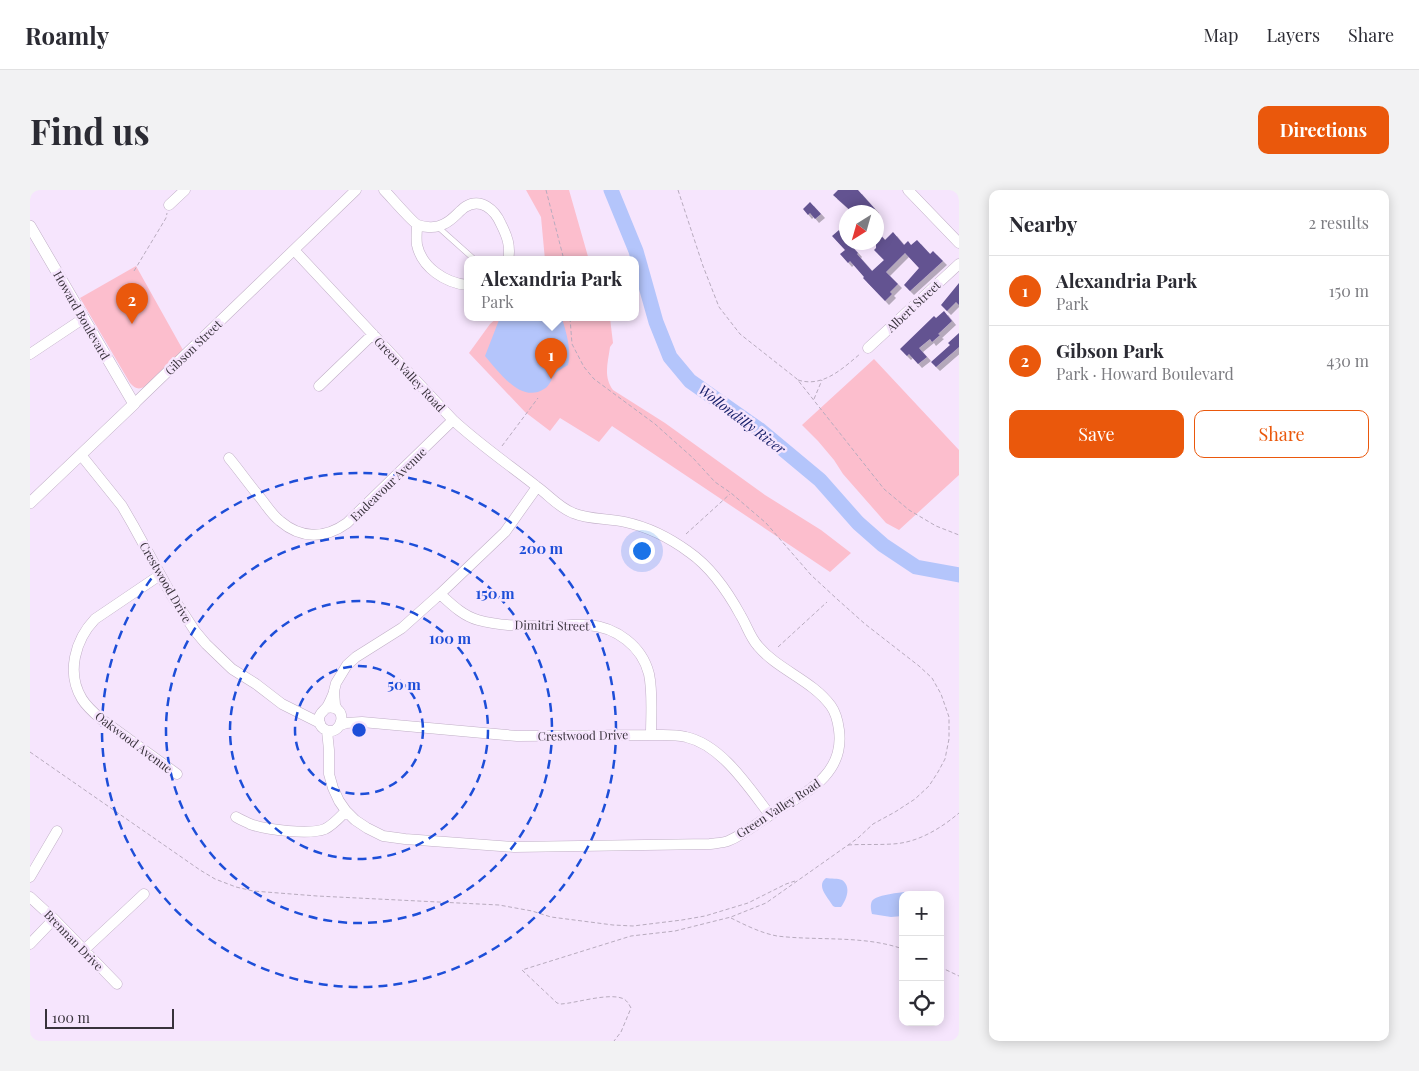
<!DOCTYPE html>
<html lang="en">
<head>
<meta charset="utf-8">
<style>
  body { margin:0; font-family:"Playfair Display",serif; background:#f2f2f3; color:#2b2b33 }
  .controls { position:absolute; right:15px; bottom:15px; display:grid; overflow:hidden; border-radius:10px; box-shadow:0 2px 12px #0003 }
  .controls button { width:45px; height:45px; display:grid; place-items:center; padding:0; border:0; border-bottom:1px solid #e1e1e2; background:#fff; color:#2b2b33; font:25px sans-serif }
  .compass { position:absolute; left:809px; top:15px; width:45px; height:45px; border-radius:50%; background:#fff; box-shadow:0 2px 12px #0003; rotate:217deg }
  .scale { position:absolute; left:15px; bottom:12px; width:129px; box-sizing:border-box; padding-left:5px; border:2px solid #38323b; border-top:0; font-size:14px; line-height:18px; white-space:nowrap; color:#38323b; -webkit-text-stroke:4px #f6e5fd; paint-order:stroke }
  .you { position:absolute; left:611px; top:360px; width:18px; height:18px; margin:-12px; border:4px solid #fff; border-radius:50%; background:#1a73e8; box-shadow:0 0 0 8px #1a73e833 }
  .badge { display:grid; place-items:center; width:32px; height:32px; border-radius:50%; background:#ea580c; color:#fff; font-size:16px; font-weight:700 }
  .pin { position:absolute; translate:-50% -41px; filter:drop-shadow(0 1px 2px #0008) }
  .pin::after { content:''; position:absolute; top:26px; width:18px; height:15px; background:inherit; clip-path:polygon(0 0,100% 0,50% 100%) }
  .popup { position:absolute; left:434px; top:66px; width:175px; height:65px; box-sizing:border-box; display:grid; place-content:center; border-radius:10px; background:#fff; filter:drop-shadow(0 1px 4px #0005); font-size:16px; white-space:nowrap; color:#7c7c81 }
  .popup b { font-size:19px; color:#2b2b33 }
  .popup::after { content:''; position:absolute; left:50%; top:100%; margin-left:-10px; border:10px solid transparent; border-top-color:#fff }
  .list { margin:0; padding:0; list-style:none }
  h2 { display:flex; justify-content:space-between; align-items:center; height:65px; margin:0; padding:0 20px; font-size:21px }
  h2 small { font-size:16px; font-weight:400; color:#7c7c81 }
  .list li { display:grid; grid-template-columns:32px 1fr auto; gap:15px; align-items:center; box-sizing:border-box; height:70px; padding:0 20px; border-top:1px solid #e1e1e2 }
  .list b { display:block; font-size:19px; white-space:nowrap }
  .list p { margin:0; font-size:16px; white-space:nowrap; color:#7c7c81 }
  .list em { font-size:16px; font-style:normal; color:#7c7c81 }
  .actions { display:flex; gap:10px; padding:15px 20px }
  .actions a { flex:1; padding:11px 0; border:1px solid #ea580c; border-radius:10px; text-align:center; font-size:18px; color:#ea580c }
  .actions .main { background:#ea580c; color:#fff }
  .icon { flex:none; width:28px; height:28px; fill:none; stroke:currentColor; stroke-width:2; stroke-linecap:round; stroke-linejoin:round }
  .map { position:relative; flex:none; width:929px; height:851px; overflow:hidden; border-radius:10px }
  header { display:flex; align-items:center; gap:30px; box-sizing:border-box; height:70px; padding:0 25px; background:#fff; border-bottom:1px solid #e1e1e2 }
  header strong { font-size:24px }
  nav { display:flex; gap:28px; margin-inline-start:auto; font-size:18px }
  .intro { display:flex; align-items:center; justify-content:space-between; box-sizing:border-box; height:120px; padding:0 30px }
  h1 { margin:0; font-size:35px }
  .button { padding:12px 22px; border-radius:10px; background:#ea580c; color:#fff; font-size:18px; font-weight:700 }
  main { display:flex; gap:30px; padding:0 30px }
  aside { flex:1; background:#fff; border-radius:10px; box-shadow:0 2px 12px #0003 }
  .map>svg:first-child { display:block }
</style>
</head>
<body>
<header>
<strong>Roamly</strong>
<nav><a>Map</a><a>Layers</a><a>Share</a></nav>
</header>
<div class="intro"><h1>Find us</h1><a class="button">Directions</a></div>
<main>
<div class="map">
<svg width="929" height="851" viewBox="0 0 929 851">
  <defs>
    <filter id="shadow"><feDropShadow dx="4" dy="4" stdDeviation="0" flood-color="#0004"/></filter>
  </defs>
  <rect width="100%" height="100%" fill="#f6e5fd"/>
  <path fill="#fcbecd" d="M496 0H539L559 70H515L511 27Z
    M106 76 153 160 116 196C109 200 105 199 100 193L50 108Z
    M467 128H580L583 153 580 157C578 173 573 186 583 200L635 233 735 305 791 340 821 363 800 382 582 236 569 252 530 228 520 241 495 222 439 163 460 134Z
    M844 169 929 260V285L869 340 856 333 813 284 804 270 788 251 772 235Z"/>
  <path fill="#b4c5fb" d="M473 128H532C536 142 542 161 538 175 534 178 528 180 525 184 521 189 520 196 514 199 491 214 468 181 455 166L469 130Z
    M796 688C801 689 808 688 812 690 822 697 816 710 811 717H805L803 716C797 706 786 696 796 688Z
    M874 702 878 705H873V726L861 727 842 724C841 720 840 715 842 711 846 705 867 703 874 702Z"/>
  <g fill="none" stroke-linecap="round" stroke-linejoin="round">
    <path stroke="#b4c5fb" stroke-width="15" d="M581 0 606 61 626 132 640 167 660 191 730 240 790 290 828 333 853 355 886 377 929 385"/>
  </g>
  <path fill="#635391" filter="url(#shadow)" d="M808 0H828L845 19 842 22H822L803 5Z
    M780 12 791 24 785 29 780 23 778 25 773 19Z
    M809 40 815 47 814 48 816 52H818L828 63 827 64 842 81 854 70 844 60 846 58V40L855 50 863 42 874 55 878 51 881 55 887 50 900 64 903 61 913 71 880 101 874 95 889 78 875 63 856 82 868 94 860 102 862 104 855 111 833 88 834 87 820 71 818 73 810 64 815 60 802 46Z
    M929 93V115L926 112 917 121 911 115Z
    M914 121 922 131 908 144 910 145 902 152 900 149 889 158 897 167 888 174 879 164 877 166 870 159 904 126 906 128Z
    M929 143V157L906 177 901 172 920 155 918 153Z"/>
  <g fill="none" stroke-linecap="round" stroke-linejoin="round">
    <defs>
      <path id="service" d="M408 37 445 70"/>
      <path id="minor" d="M354 0C360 6 383 33 388 35 396 38 407 38 414 34 423 30 428 22 435 17 451 7 465 20 471 34 477 46 481 56 478 70
        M878 0 929 53
        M139 15 155 0
        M387 35C387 42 386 48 387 55 392 78 416 93 437 95
        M264 60 423 230C449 254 478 274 506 296 519 305 528 317 543 323 559 330 578 328 595 332 618 337 640 348 659 362 682 378 698 402 711 426 717 436 720 447 728 456 748 480 782 490 801 516 806 523 808 532 809 540 815 585 775 603 743 623 729 632 715 644 698 651 693 653 686 653 680 654L484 657 375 649 353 646 337 638 325 630 316 621 309 611 303 598 299 584V560L297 541
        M838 158 929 74
        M0 164 54 128
        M289 196 343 144
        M104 214 326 0
        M51 265 92 316 103 335 142 406 165 441 176 454 202 479 226 494 252 514 290 533
        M199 268C209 280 218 293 228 305 235 313 241 324 250 331 271 349 295 349 317 333L423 230
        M130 385 65 429C45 450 36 483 52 509 57 517 64 523 71 529L147 584
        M410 404C421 414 433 426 448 430 469 436 494 436 516 436 529 436 544 434 558 435 586 437 612 456 619 484 623 503 621 525 621 545
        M296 518C321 513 312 550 294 539 291 537 289 533 289 529 289 523 294 521 297 517 300 512 302 507 304 502
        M307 519 305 515 304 501 306 493 317 475 326 467 372 438 410 404 475 342 507 297
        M311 535 316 533 332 532 487 546 621 545C633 545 645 544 656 547 692 555 719 598 740 625
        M206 627C211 630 216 632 220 634 236 640 280 645 295 639 303 635 310 627 316 621
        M0 687 27 641
        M0 707 24 729 87 794
        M0 754 24 729
        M54 760 114 704"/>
      <path id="tertiary" d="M0 36 104 214 0 313"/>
    </defs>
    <use href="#service" stroke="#c0afc6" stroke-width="6"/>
    <use href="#minor" stroke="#c0afc6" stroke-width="11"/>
    <use href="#tertiary" stroke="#c0afc6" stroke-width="12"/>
    <path stroke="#b8abbe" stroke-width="1" stroke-dasharray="4 2.5" stroke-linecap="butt" d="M516 0 534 70
      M648 0 673 76 689 117 710 144 767 189 854 299 879 320 906 336 929 345
      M104 81 136 28 137 23
      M540 128 542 154 554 177 564 189 625 234 663 268 685 292 701 303 736 333 781 385 807 409 835 434 889 476 902 488 911 504 919 527V549L915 569 908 582 899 596 885 609 865 622 843 634 828 648 736 713 701 727 645 741 601 746 492 780 527 813 531 814C547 813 580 802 594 809 597 811 599 814 601 818L591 842 584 851
      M768 190C793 198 813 178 830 164
      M784 209 792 190
      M472 256 508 208
      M656 344 700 304
      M748 457 797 412
      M0 562 170 680 185 689 206 697 223 701 287 706 469 715 502 721 521 727 583 735 603 736 652 730 675 726 718 713 756 694 765 691
      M818 655C833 654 847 655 862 654 887 653 910 639 929 623
      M701 728C715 735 731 743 747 746 788 751 833 745 873 759
      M910 777 929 786"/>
    <use href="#service" stroke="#fff" stroke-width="5"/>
    <use href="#minor" stroke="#fff" stroke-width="10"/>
    <use href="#tertiary" stroke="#fff" stroke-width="11"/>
  </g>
  <g fill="none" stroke="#1d4ed8" stroke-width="2.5" stroke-dasharray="9 6">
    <circle cx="329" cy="540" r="64"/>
    <circle cx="329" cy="540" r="129"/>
    <circle cx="329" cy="540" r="193"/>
    <circle cx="329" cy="540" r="257"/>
  </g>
  <g text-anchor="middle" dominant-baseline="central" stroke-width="5" stroke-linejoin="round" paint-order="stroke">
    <g font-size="12" fill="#38323b" stroke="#f6e5fd">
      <text transform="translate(883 116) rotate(-43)">Albert Street</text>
      <text transform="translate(52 125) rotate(60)">Howard Boulevard</text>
      <text transform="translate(163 157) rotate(-44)">Gibson Street</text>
      <text transform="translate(380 184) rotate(47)">Green Valley Road</text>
      <text transform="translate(358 294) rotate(-44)">Endeavour Avenue</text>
      <text transform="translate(136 392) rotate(60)">Crestwood Drive</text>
      <text transform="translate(522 435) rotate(1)">Dimitri Street</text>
      <text transform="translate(553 545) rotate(-1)">Crestwood Drive</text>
      <text transform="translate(104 552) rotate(37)">Oakwood Avenue</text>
      <text transform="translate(748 618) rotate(-33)">Green Valley Road</text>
      <text transform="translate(44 750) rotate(46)">Brennan Drive</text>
    </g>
    <g font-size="14" font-style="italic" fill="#19226c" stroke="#f6e5fd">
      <text transform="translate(712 229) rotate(37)">Wollondilly River</text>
    </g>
  </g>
  <circle cx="329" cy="540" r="8" fill="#1d4ed8" stroke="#f6e5fd" stroke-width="2.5"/>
  <g font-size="15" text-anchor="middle" font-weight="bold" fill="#1d4ed8" stroke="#f6e5fd" stroke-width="5" stroke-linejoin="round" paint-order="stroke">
    <text x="511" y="364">200 m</text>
    <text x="465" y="409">150 m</text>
    <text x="420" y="454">100 m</text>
    <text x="374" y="500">50 m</text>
  </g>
</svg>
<div class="controls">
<button>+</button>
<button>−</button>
<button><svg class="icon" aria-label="locate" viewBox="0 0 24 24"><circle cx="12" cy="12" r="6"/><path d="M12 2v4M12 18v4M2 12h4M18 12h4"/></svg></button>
</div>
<svg class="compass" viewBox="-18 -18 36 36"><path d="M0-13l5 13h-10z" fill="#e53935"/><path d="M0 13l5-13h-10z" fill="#7c7c81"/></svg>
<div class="scale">100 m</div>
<div class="you"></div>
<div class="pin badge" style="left:521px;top:189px">1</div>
<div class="popup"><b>Alexandria Park</b>Park</div>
<div class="pin badge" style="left:102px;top:134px">2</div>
</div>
<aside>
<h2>Nearby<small>2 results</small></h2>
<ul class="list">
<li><span class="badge">1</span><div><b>Alexandria Park</b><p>Park</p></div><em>150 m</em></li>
<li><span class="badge">2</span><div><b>Gibson Park</b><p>Park · Howard Boulevard</p></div><em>430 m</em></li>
</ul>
<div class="actions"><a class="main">Save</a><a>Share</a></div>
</aside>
</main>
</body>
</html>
